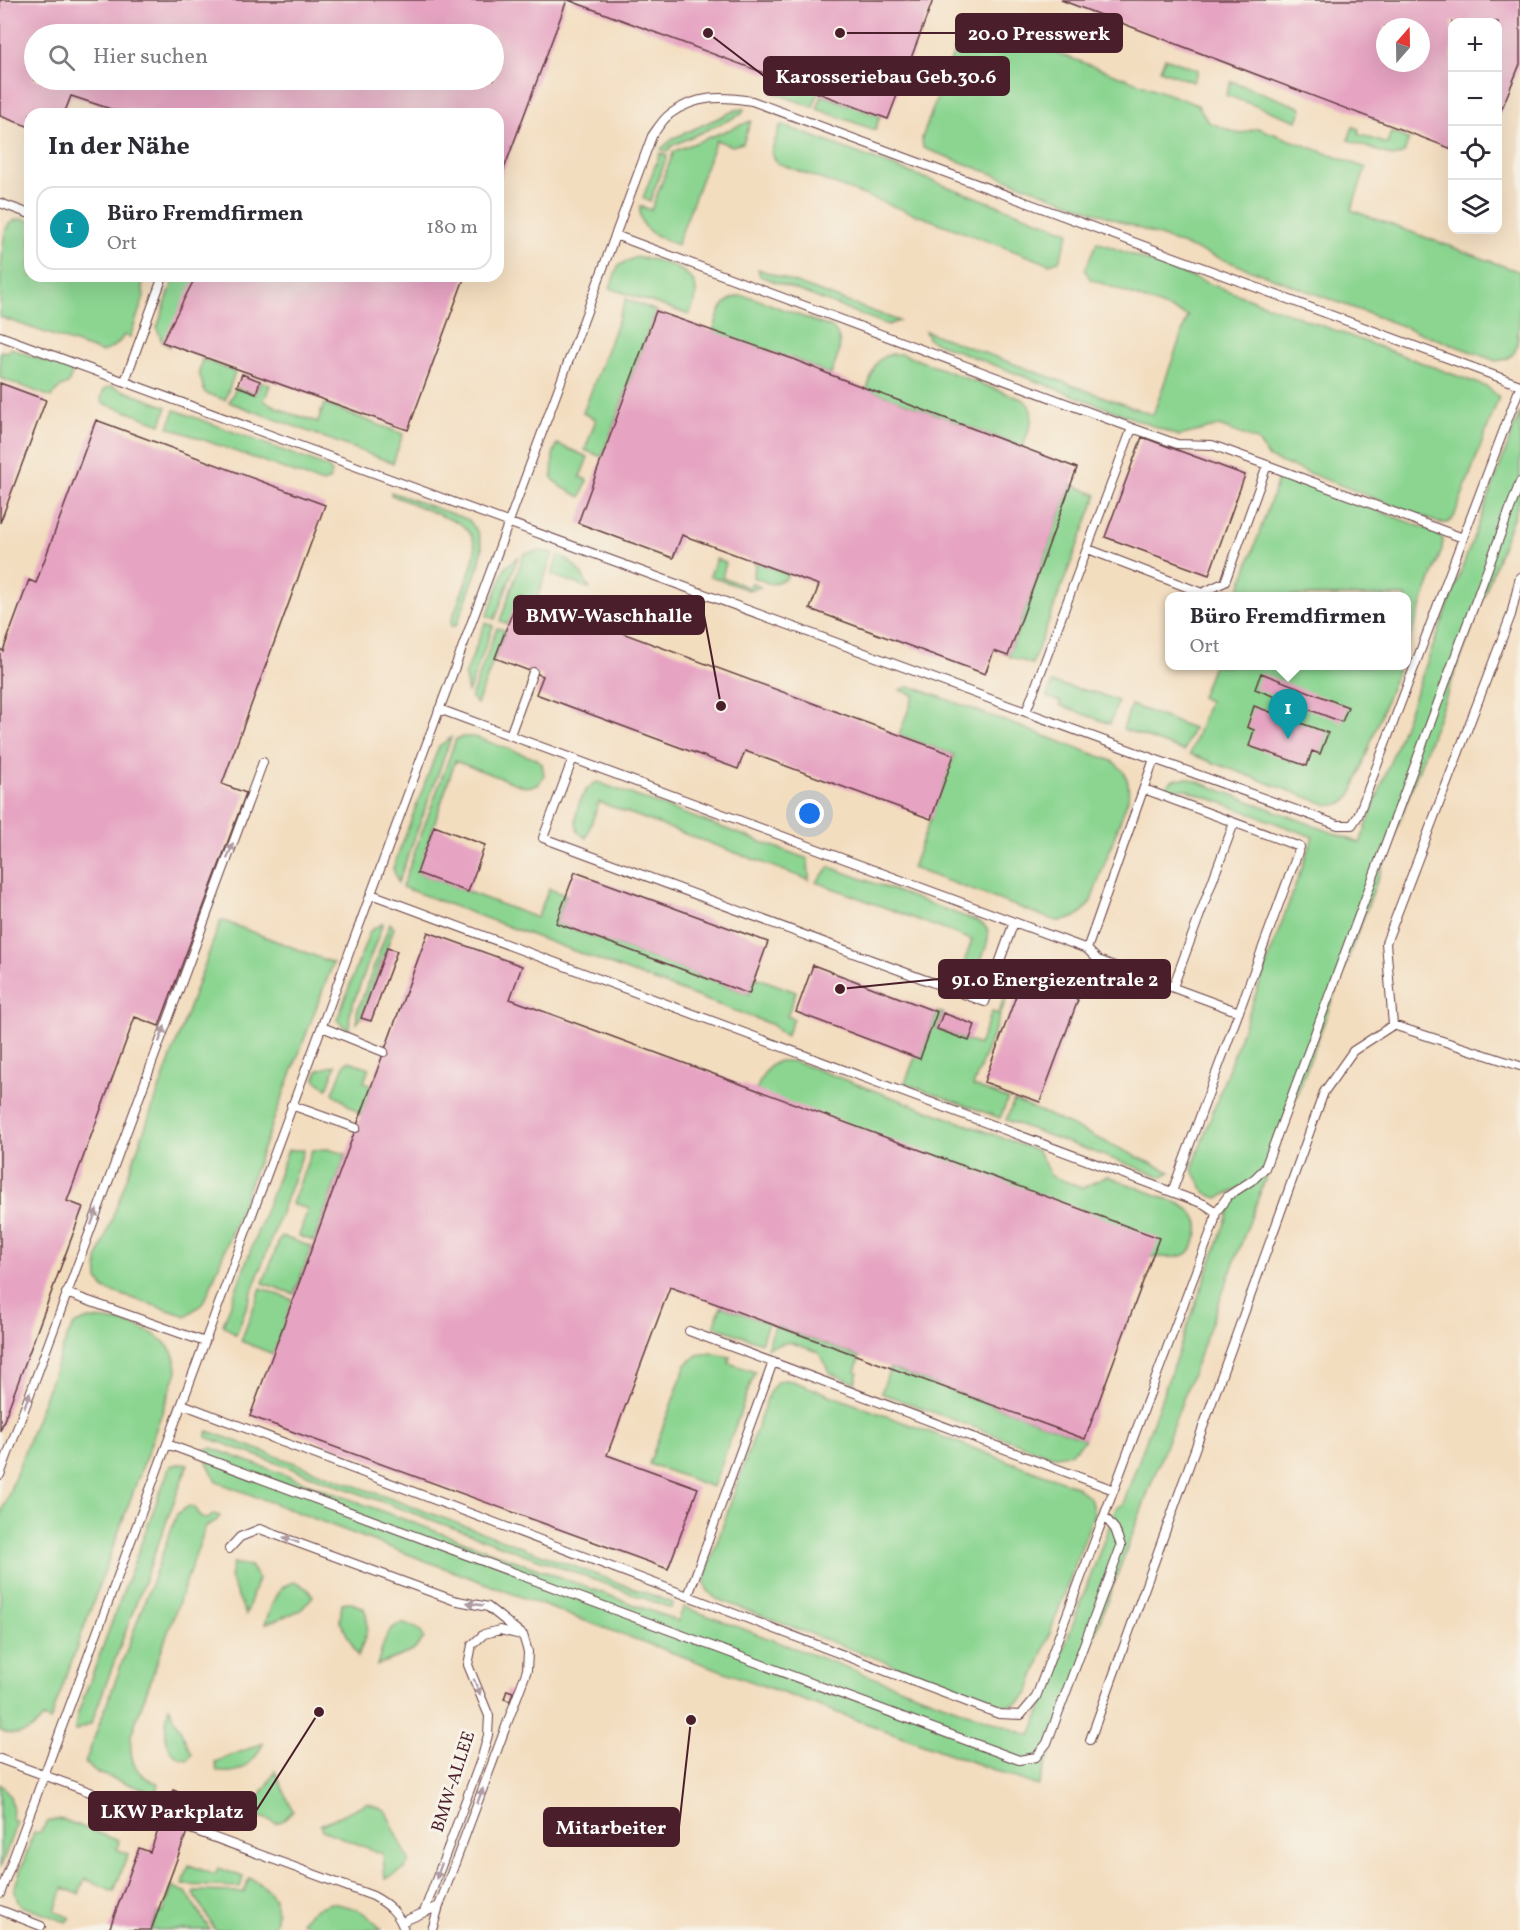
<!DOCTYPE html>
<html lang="de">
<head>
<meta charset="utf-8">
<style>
  body { margin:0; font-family:Vollkorn,serif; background:#f2f2f3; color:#2b2b33 }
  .controls { position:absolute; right:18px; top:18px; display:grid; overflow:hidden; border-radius:12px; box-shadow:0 6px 24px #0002 }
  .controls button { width:54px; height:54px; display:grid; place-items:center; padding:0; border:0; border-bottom:2px solid #e1e1e2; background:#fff; color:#2b2b33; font:30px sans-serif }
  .compass { position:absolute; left:1376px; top:18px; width:54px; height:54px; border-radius:50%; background:#fff; box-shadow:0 6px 24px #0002; rotate:20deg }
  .you { position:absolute; left:810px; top:814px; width:21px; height:21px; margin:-15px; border:4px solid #fff; border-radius:50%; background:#1a73e8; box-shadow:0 0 0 9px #1a73e833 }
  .badge { display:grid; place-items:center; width:39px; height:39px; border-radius:50%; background:#d1495b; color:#fff; font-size:20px; font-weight:700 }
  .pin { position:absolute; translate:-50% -50px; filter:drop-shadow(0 2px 3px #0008) }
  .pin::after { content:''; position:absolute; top:32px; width:21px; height:18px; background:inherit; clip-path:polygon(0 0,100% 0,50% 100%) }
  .popup { position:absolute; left:1165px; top:592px; width:246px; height:78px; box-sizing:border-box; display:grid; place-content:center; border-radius:12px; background:#fff; filter:drop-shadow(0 2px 4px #0005); font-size:20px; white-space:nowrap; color:#7c7c81 }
  .popup b { font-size:22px; color:#2b2b33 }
  .popup::after { content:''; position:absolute; left:50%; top:100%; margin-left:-12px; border:12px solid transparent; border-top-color:#fff }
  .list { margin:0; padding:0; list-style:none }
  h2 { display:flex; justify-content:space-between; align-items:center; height:78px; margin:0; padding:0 24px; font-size:26px }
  h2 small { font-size:20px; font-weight:400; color:#7c7c81 }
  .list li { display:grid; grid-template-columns:39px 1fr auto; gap:18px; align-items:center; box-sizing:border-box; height:84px; margin:0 12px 12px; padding:0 12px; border:2px solid #e1e1e2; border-radius:18px }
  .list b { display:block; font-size:22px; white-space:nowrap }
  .list p { margin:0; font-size:20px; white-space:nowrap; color:#7c7c81 }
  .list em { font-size:20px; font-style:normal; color:#7c7c81 }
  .icon { flex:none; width:33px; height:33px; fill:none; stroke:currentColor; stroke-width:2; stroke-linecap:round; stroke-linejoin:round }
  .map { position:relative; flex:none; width:1520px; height:1930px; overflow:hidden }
  .search { position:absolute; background:#fff; box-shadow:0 6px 24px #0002; left:24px; top:24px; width:480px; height:66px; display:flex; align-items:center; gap:15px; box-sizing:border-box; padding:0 21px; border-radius:33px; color:#7c7c81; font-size:22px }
  .panel { position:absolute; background:#fff; box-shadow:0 6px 24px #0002; left:24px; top:108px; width:480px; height:174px; border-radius:18px }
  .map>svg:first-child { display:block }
</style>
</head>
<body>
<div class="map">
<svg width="1520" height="1930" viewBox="0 0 1520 1930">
  <rect width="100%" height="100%" fill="#f7f3e8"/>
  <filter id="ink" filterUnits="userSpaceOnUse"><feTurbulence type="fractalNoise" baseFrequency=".0167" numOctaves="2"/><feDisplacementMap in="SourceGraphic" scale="12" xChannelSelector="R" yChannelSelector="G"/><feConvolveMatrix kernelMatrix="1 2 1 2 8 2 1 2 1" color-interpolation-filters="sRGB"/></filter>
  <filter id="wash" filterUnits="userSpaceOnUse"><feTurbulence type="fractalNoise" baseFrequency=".008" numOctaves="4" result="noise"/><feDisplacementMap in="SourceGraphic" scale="24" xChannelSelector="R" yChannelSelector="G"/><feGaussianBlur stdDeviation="1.35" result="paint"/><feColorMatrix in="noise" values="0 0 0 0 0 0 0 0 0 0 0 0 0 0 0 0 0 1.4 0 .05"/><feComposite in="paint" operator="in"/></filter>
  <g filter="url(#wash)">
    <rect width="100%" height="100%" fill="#f3ddbf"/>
    <path fill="#8bd591" stroke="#6a7a5e" stroke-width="1.5" d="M1053 21 1082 32 1084 28 1098 33 1094 46 1050 29Z
      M988 31 1003 33 1198 105 1208 122 1239 134 1258 128 1366 168 1351 210 1520 272C1520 290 1520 335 1516 349 1512 358 1505 360 1496 361L923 148 922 138 955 49C965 39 974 35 988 31Z
      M1165 58 1198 70 1193 82 1160 70Z
      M777 78 818 93 813 107 772 92Z
      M1231 81 1302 108 1297 121 1226 95Z
      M822 95 880 116 875 130 817 109Z
      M744 109 742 114 671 146 668 152 661 149 674 138 736 110Z
      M751 121 743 143 732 146 716 140 677 245C658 237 637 231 640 206L651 210 674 151Z
      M782 125 1067 231 1069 233 1059 261 1049 264 777 163 771 153 780 126Z
      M1353 127 1359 129 1358 134 1387 144 1391 132 1409 139 1404 153 1394 157 1348 140Z
      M660 153 667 156 650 201 643 198Z
      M23 219 30 221V276H141L144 297 130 337 124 335C118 345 112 349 101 352L0 317C0 294 0 245 7 227 11 220 17 220 23 219Z
      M1097 242 1487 387 1499 397 1454 517 1448 523H1439L1269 458 1257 440 1219 426 1179 436 929 340 925 331 1153 415 1188 316 1090 279 1085 270Z
      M636 257C655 259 696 268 696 292 697 300 692 308 689 315 663 305 636 298 610 288L618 266Z
      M758 269 899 321 888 325 760 276Z
      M175 276H182L195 280 170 347 162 342 157 328Z
      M739 296 751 297 832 328C847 342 836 359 831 375L796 360 713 332C719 314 719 302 739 296Z
      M626 299 656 311 602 457 585 450 596 419 583 413Z
      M10 348 73 371 68 384 61 387 51 397 0 378V351L8 352Z
      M892 354H902L1024 400C1039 413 1028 430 1023 447L867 389C873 372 873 358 892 354Z
      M202 359 235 372 225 400 205 393 199 372Z
      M261 382 270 385 264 401 289 413 318 422 324 404 403 434 393 463 229 402 236 388 255 394Z
      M111 386 167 407 161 424 103 403 101 398 104 389Z
      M175 410 327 467 332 472 330 479 323 483 168 427Z
      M1520 412V499L1038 1786 569 1615 217 1482 201 1450 212 1448 678 1621 684 1607 1031 1736 1116 1508 1123 1504 1232 1204 1230 1203 1232 1199 1255 1182 1218 1198 1206 1194 1192 1169 1313 837 1185 789H1165C1170 779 1177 778 1188 778L1360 843Z
      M557 444 588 457 580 477 587 480 581 497 561 487 552 478 553 455Z
      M1280 474 1435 532 1443 539 1442 549 1407 646 1406 596H1237Z
      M1071 484 1097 495 1032 664 1008 656Z
      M391 492 469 520 478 533 482 547 480 562 457 624 453 627 451 626V622C456 609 461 595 466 582 475 559 483 540 459 523L391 495Z
      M538 551 553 553 536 601 519 595 508 624 500 621 524 554Z
      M558 555C574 561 583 575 590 589L552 575Z
      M518 557 495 619 487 616 505 568Z
      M716 559 726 563 722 577 749 588 751 583 760 587 748 590 710 576Z
      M756 562 788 574 786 579 771 584 753 577Z
      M485 623 493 626 468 693 465 676Z
      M497 628 505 630 477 704 471 697Z
      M1213 666H1399L1352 793C1345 803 1340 806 1328 805L1190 754 1209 701 1201 697Z
      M1052 683 1097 693 1118 701 1110 724 1060 705 1061 702 1047 697Z
      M907 687 916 688 1112 761C1127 771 1130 782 1128 799L1091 901C1082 915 1073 921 1056 921L912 868 954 755 899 735 914 695 900 690Z
      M1131 705 1193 728 1184 751 1123 729Z
      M464 737H475L536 759 542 764 544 775 538 785 525 787 455 761 418 873 537 918 549 889 566 895 556 923 749 994 755 977 796 992 787 1016 794 1019 786 1036 780 1033 773 1025 402 887 456 739Z
      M451 738 398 883 393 868 439 746Z
      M597 782 808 859 809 880 599 802 586 838 578 832C572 816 581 788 597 782Z
      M830 867 979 922C983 924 987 927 988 932 990 940 979 969 973 974 968 978 964 978 959 977L972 940 816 882Z
      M221 920 333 963 208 1294 202 1304 186 1316 104 1289 98 1279 97 1260Z
      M383 923 350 1012 349 1031 337 1020 370 931Z
      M390 923 394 928 361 1018 357 1023V1012Z
      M1011 979H1014L973 1086 1008 1099 1000 1118 905 1083 915 1057 920 1058 937 1012 943 1013 937 1029 979 1045 992 1012 998 1014Z
      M349 1061 369 1068 364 1082 372 1086 361 1115 333 1093 345 1063Z
      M779 1061H791L802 1064 1038 1151 1051 1176 1083 1188 1107 1176 1180 1204C1197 1213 1203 1226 1194 1243 1192 1250 1188 1255 1181 1256 1172 1258 1161 1257 1152 1257L756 1090C762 1077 765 1067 779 1061Z
      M336 1065 327 1089 315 1079 318 1070Z
      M1014 1101 1042 1112 1170 1172 1162 1177 1006 1120Z
      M327 1149 346 1154 314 1241 299 1236 308 1209 292 1204 312 1150Z
      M288 1150H304L236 1335 223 1325Z
      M281 1236 312 1247 294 1294 263 1283Z
      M261 1288 293 1300 273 1354 241 1341Z
      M721 1306 768 1323 761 1343 714 1326Z
      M88 1319C121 1319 176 1330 177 1371L50 1721 43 1718C31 1733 18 1738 0 1731V1517L67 1337 74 1325Z
      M775 1326 860 1357 855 1371 858 1372 855 1383 830 1373 818 1352 789 1342 767 1348Z
      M710 1353 730 1357 729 1363 755 1372 713 1487 649 1464 686 1365 697 1355Z
      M890 1368 1085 1439C1076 1452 1067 1456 1052 1456L881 1393Z
      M784 1380 792 1381 1075 1486 1090 1498 1094 1513 1028 1693C1021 1703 1014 1706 1001 1705L717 1599C707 1592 703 1586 706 1574L769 1393 777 1382Z
      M208 1431 673 1603 671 1608 206 1437Z
      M183 1463 188 1464 91 1724 75 1731 77 1716 170 1466Z
      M189 1506 195 1508C197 1515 201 1518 208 1519L214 1514 220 1516 216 1521 206 1526 131 1735C129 1761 134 1775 159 1784L156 1794 98 1773 85 1763 177 1514Z
      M233 1563 250 1566 258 1578 246 1615 230 1578Z
      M296 1582 309 1590 313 1596 301 1610 265 1624C271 1608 275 1584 296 1582Z
      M349 1602 364 1608C372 1626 364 1639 358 1656L340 1621 342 1603Z
      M400 1624C411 1624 420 1627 424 1638L413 1651 377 1665C382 1651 384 1629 400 1624Z
      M169 1707 192 1754 188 1760C161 1757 164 1727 169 1707Z
      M263 1743C255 1762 239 1777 217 1771L215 1762Z
      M275 1771 293 1811 284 1820 276 1823 232 1806C256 1804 266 1791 275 1771Z
      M0 1784C12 1793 14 1806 12 1820L17 1822 0 1869Z
      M367 1803 385 1810 409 1860 405 1869 385 1879 383 1854 322 1830 320 1825Z
      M56 1819 64 1820 119 1841 117 1849 128 1854 114 1891 85 1879 79 1894 63 1888 55 1911 70 1918 66 1922 22 1906 18 1902 14 1889 34 1832 39 1833 48 1822Z
      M189 1865 215 1875 218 1868 243 1877 240 1887 184 1885H182Z
      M249 1878C274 1889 282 1904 273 1930H215L194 1894 195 1891 244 1892Z
      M172 1887 186 1892 210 1930H151L158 1912 163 1913Z
      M331 1903C352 1906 369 1912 381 1930H306L308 1924 301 1922C310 1911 318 1907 331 1903Z"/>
    <g id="blocks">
      <path fill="#e6a4c2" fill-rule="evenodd" d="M0 0H567L498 185V114H126L71 96 64 114H30V127L0 116ZM34 34H494V80H34Z
        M568 0H933L888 119Z
        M1061 0H1520V64L1498 118V22H1452V149ZM1385 27H1421V63H1385Z
        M196 276H465L408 430 162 342Z
        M656 311 796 360 831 375 1077 468 1008 656 994 651 985 674 810 609 819 585 788 574 682 535 673 558 578 523Z
        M242 374 260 381 256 393 237 386Z
        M0 383 46 400 0 523Z
        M96 420 325 505 222 784 246 793 159 1026 135 1017 67 1201 83 1207 0 1431V649L3 651 29 580 36 583Z
        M1142 437 1245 475 1209 575 1105 537Z
        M519 595 954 755 931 819 745 751 738 769 536 694 543 676 495 658Z
        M1261 673 1348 707 1342 722 1255 689Z
        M1254 706 1328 733 1320 754 1312 751 1307 766 1249 746 1254 730 1247 727Z
        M434 826 485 845 468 892 417 873Z
        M575 872 768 942 749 994 556 923Z
        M428 932 522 966 510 999 1159 1238 1085 1439 670 1287 607 1455 698 1488 668 1569 250 1416Z
        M387 948 397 951 371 1021 361 1018Z
        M1031 962 1082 980 1075 999 1078 1000 1040 1102 984 1082 1022 980 1024 981Z
        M813 965 937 1012 920 1059 796 1012Z
        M943 1013 975 1025 969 1041 937 1029Z
        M507 1690 513 1692 510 1701 504 1699Z
        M173 1790 199 1799 151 1930H109L139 1848 150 1852Z"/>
    </g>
  </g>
  <g filter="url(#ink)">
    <use href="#blocks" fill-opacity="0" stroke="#633c41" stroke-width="1.5"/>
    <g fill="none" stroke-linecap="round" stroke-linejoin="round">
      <defs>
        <path id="service" d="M0 203 30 214
          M615 235 1132 428 1026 712
          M0 336 1154 759 1087 949 439 709
          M125 381 163 276
          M1132 428 1177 444 1212 445 1267 465
          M1088 549 1202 593 1225 582 1267 465 1463 538
          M510 735 533 672
          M573 758 543 838 985 1002 1014 922
          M1154 759 1338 825H1352L1358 816 1520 387
          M1144 789 1300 847 1172 1192
          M1087 949 1098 960 1239 1012
          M1173 987 1234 823
          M1393 1025 1386 943 1511 615 1520 577
          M322 1027 384 1052
          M291 1105 356 1128
          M1216 1212 1228 1196 1254 1179 1265 1168 1520 482
          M66 1293 205 1342
          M689 1331 1114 1490
          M182 1404 999 1714 1021 1715 1036 1697 1214 1223 1216 1212 1204 1204 371 894
          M167 1444 1019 1760 1036 1757 1047 1743 1121 1546 1115 1529 1104 1516
          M0 1475 263 762
          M229 1549 240 1537 260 1529 453 1600 488 1607 523 1635 528 1652 527 1670 439 1906 432 1930
          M688 1596 773 1362
          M1090 1740 1324 1092 1353 1051 1393 1025 1520 1066
          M0 1759 373 1896C388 1904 399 1913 404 1930
          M0 1894 652 136C657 129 663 119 670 114 696 95 722 96 752 101L1520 385
          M0 1910 41 1926
          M424 1912 482 1757 488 1735 489 1716 468 1665 472 1645 484 1634 500 1630 521 1635
          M402 1922 439 1906"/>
      </defs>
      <use href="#service" stroke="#633c41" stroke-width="10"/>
      <use href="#service" stroke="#fff" stroke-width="8"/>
    </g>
    <defs><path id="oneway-solid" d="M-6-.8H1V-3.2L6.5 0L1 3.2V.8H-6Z" transform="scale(1.5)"/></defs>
    <g fill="#ae9aa0">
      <use href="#oneway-solid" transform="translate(230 851) rotate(-70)"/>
      <use href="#oneway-solid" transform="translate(162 1034) rotate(-70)"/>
      <use href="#oneway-solid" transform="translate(94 1217) rotate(-70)"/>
      <use href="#oneway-solid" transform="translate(27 1400) rotate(-70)"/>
      <use href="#oneway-solid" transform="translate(291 1540) rotate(-160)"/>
      <use href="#oneway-solid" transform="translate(475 1604) rotate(-169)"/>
      <use href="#oneway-solid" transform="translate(477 1687) rotate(68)"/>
      <use href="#oneway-solid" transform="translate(480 1796) rotate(-69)"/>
      <use href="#oneway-solid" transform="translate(439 1871) rotate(110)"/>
    </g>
  </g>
  <g text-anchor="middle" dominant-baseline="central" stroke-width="6" stroke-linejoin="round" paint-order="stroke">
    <g font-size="18" fill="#4a1f2b" stroke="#f7f3e8">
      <text transform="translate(454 1782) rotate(-72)">BMW-ALLEE</text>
    </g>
  </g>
  <path fill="none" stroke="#4a1f2b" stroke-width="2" d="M840 33L956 33M708 33L764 76M721 706L704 615M840 989L939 979M319 1712L256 1811M691 1720L679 1827"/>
  <g fill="#4a1f2b" stroke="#f7f3e8" stroke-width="2">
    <circle cx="840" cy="33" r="6"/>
    <circle cx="708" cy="33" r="6"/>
    <circle cx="721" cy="706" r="6"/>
    <circle cx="840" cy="989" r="6"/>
    <circle cx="319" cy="1712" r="6"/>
    <circle cx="691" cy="1720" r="6"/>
  </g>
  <g fill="#4a1f2b" stroke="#4a1f2b" stroke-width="2">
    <rect x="956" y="14" width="166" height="38" rx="6"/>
    <rect x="764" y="57" width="245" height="38" rx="6"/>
    <rect x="514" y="596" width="190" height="38" rx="6"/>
    <rect x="939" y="960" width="231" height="38" rx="6"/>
    <rect x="89" y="1792" width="167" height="38" rx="6"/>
    <rect x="544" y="1808" width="135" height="38" rx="6"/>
  </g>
  <g font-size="20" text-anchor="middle" font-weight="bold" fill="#fff">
    <text x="1039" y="40">20.0 Presswerk</text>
    <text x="886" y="83">Karosseriebau Geb.30.6</text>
    <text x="609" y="622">BMW-Waschhalle</text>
    <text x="1055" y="986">91.0 Energiezentrale 2</text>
    <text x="172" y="1818">LKW Parkplatz</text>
    <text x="611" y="1834">Mitarbeiter</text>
  </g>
</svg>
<div class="controls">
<button>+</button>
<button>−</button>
<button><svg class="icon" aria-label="locate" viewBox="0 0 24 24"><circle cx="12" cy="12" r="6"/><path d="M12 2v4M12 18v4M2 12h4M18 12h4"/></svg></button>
<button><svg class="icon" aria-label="layers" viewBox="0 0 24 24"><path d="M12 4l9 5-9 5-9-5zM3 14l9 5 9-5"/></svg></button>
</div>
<svg class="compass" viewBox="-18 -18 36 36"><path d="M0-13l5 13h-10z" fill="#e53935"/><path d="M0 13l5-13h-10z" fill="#7c7c81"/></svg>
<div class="you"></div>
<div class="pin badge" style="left:1288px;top:739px;background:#0f9aa8">1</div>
<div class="popup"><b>Büro Fremdfirmen</b>Ort</div>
<div class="search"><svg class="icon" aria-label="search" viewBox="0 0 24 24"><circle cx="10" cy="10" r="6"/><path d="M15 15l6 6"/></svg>Hier suchen</div>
<section class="panel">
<h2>In der Nähe<small></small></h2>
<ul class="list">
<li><span class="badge" style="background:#0f9aa8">1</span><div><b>Büro Fremdfirmen</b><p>Ort</p></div><em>180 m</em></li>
</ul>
</section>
</div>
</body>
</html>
